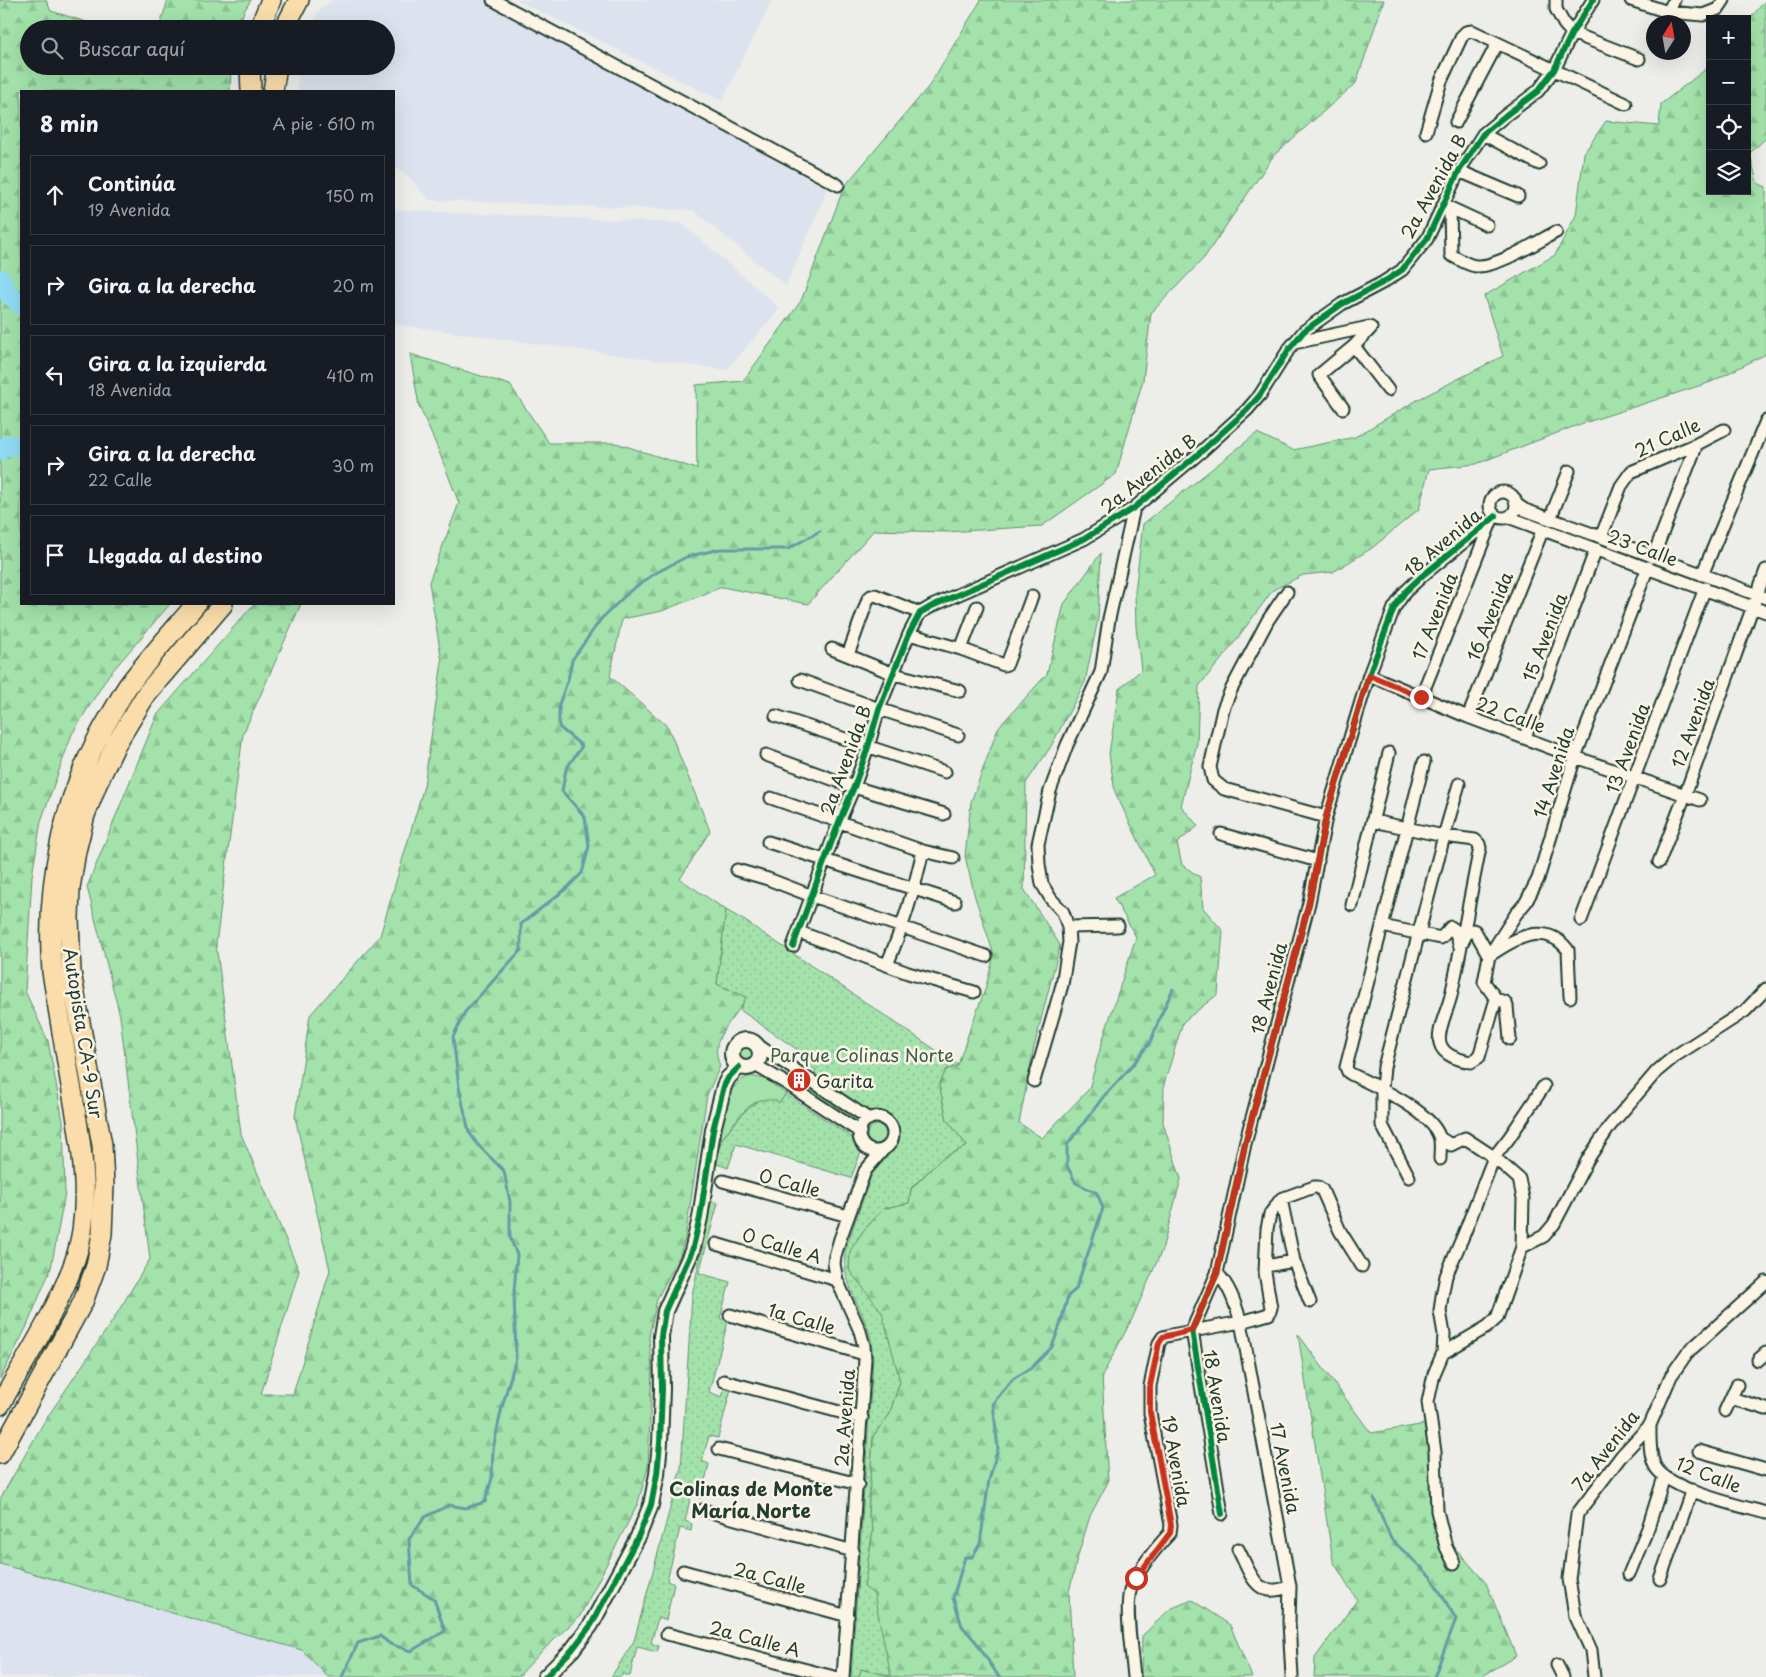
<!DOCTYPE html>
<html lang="es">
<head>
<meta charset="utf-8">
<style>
  body { margin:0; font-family:"Playpen Sans",sans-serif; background:#242831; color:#f1f3f6 }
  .controls { position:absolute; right:15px; top:15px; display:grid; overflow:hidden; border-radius:0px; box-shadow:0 5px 20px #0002 }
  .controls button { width:45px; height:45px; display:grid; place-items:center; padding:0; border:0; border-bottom:1px solid #363941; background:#171b24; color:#f1f3f6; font:25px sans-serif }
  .compass { position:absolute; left:1646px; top:15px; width:45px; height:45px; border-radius:50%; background:#171b24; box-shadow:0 5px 20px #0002; rotate:11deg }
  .stop { position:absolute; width:15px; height:15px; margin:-11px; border:4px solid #c8321e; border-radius:50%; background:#fff }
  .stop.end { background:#c8321e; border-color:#fff; box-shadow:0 1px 5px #0008 }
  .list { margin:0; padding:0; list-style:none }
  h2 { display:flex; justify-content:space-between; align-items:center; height:65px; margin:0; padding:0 20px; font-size:21px }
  h2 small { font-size:16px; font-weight:400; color:#9ea1a6 }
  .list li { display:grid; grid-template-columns:32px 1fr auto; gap:15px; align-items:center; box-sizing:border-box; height:80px; margin:0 10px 10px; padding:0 10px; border:1px solid #363941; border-radius:0px }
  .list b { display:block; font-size:19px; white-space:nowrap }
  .list p { margin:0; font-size:16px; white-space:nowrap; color:#9ea1a6 }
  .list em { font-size:16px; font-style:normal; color:#9ea1a6 }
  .icon { flex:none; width:28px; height:28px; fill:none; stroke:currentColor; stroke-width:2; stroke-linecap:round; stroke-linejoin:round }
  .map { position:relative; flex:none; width:1766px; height:1677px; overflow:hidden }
  .search { position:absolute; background:#171b24; box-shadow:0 5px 20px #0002; left:20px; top:20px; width:375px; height:55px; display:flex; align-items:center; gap:12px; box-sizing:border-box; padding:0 18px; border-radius:28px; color:#9ea1a6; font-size:19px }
  .panel { position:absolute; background:#171b24; box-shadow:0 5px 20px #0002; left:20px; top:90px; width:375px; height:515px; border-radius:0px }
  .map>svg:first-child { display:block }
</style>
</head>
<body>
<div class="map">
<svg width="1766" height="1677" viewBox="0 0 1766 1677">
  <defs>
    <pattern id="forest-firs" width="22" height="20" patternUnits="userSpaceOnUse" patternTransform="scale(1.25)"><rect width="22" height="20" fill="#a3e2aa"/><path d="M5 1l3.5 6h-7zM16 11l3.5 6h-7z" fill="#8cc393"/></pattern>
    <pattern id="park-dots" width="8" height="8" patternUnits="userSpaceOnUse" patternTransform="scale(1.25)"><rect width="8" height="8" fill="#a3e2aa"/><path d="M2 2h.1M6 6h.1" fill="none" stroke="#8cc393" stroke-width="1.8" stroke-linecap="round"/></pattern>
  </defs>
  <rect width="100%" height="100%" fill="#edede9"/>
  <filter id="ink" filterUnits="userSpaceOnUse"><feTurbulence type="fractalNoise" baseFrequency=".02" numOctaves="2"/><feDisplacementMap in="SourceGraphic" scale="10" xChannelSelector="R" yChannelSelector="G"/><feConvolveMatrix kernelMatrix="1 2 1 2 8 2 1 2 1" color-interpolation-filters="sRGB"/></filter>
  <g filter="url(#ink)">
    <path fill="#dce3ee" d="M332 0H484L827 189 786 286 693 210 429 200 407 175 394 166V91H297L299 66H386V29H311L318 12Z
      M517 0H772L722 101Z
      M394 210 681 223 780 308 727 370 394 324Z
      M0 1564 302 1650 328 1677H0Z"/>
    <path fill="#a3e2aa" stroke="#61906f" d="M736 1055a10 10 0 1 1 20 0a10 10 0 1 1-20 0Z
      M752 1076 767 1080 786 1094 779 1103C773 1102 765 1099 759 1101 745 1105 730 1129 721 1140 723 1118 724 1081 752 1076Z
      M806 1082 858 1118V1121L856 1124 801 1088Z
      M867 1135a10 10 0 1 1 20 0a10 10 0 1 1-20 0Z"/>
    <path fill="url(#forest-firs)" stroke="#61906f" d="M0 0H46L51 11 109 29H29V66H231L230 91H21V604H170L108 676 72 734 41 821 32 876 25 991 48 1041 63 1121 65 1193 51 1268 26 1328 0 1379Z
      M168 0H251L244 11 238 29H154L160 25Z
      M981 0H1384L1356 83 1274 155 1204 258 1151 313 1143 380 1116 474 1042 526 947 532 874 530 808 604 722 587 662 611 622 619 610 676 668 727 710 831 680 879 726 910 717 984 746 997C735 1022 707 1036 720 1066L707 1095 685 1238 680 1255 657 1299 649 1337 652 1369 648 1467 638 1503 580 1616 542 1651 518 1677H328L302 1650 0 1564V1499L44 1422 113 1320 150 1259 120 1016 87 887 157 715 254 604H301L243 734 216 944 241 1134 299 1271 261 1394H293L330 1270 295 1117 310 1015 380 936 424 786 442 662 429 582 459 503 438 449 419 406 410 354 510 385 549 443H616L697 469 696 385 743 381 801 301 844 187 929 86Z
      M1766 0V138L1750 153 1757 183 1766 187V355H1764L1711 382 1578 425 1476 464 1429 469 1419 509 1372 548 1333 572 1303 575 1273 590 1225 655 1199 686 1197 743 1181 806 1198 826 1177 843 1182 865 1200 877 1203 908 1223 931 1218 994 1183 1022 1164 1084 1163 1123 1181 1179 1162 1250 1132 1319 1102 1376 1108 1482 1090 1516 1077 1559 1069 1592 1073 1677H859L860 1669 890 1676 864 1587 873 1529 868 1512 873 1436 889 1415 900 1381 849 1270 850 1250 863 1231 884 1208 909 1203 911 1189 942 1158 967 1146 947 1120 939 1085 946 1070 958 1065 970 1029 985 990 994 955 975 897 965 856 971 802 998 728 1047 674 1064 604 1101 553 1098 619 1085 682 1050 748 1026 783 1024 889 1060 945 1034 1047 1019 1123 1042 1138 1089 1089 1102 1042 1136 937 1114 898 1155 875 1115 792 1109 754 1119 689 1141 670 1136 627 1135 592 1143 524 1257 433 1293 450 1355 437 1419 399 1503 356 1484 296 1555 255 1576 215 1584 153 1606 121 1659 126 1661 104 1710 66V191H1747V22Z
      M1298 1334 1371 1433 1426 1424 1442 1533 1486 1583 1516 1656 1481 1677H1314L1315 1658 1357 1600 1333 1561Z
      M1192 1600 1230 1625 1252 1677H1141L1142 1636 1170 1609Z"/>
    <path fill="url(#park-dots)" stroke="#61906f" d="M726 910 745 921 958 1065 946 1070 939 1085 947 1120 967 1146 942 1158 911 1188 909 1203 884 1208 863 1231 850 1251 849 1270 882 1312 900 1381 889 1415 873 1436 868 1512 873 1529 864 1587 874 1594 891 1676 861 1669 859 1677H851L873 1359C872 1351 872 1341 869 1332 860 1304 839 1278 846 1247L878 1157 893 1151C902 1138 902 1118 884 1113 877 1111 871 1114 865 1110 847 1099 830 1086 813 1075L816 1070 805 1062 808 1057 740 1010 746 997 717 984Z
      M786 1094 853 1138 856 1147 861 1152 851 1178 736 1144 728 1168 717 1164 721 1140 745 1111 760 1100H775L779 1103Z
      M711 1201 718 1203 699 1273 730 1282 720 1318 728 1321 709 1392 722 1397 725 1387 731 1389 718 1438 709 1436 702 1461 709 1464 701 1498 691 1495 685 1521 692 1524 691 1531 680 1528 667 1581 674 1584 666 1620 658 1618 651 1643 659 1646 657 1652 637 1647 630 1676 622 1674 621 1677H611L634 1641 681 1468 692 1295 702 1250Z"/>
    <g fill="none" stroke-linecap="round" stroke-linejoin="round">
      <path stroke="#649ca7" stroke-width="3" d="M1374 1498 1391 1539 1431 1577 1456 1619 1434 1677
        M342 1677 358 1643 380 1636 390 1644 411 1651 445 1631 434 1599 412 1585 409 1539 425 1517 449 1505 466 1508 485 1502 492 1478 493 1449 502 1407 516 1358 514 1292 517 1255 510 1237V1202L504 1171 478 1145 469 1132 459 1087 453 1037 465 1012 521 950V924L567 888 582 873 589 846 585 817 562 791 566 769 582 746 559 727V704L568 680 572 660 601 619 630 591 654 574 686 557 720 549H788L820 531
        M999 1677 976 1642 962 1626 953 1598 965 1557H972L980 1544 989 1480 998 1449 993 1403 1013 1379 1031 1368 1052 1347 1060 1325 1068 1296 1076 1289 1103 1208 1097 1193 1076 1183 1067 1166V1145L1104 1096 1131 1067 1151 1041 1160 1017 1173 989"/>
      <path stroke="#92dbf4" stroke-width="20" d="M0 279 8 293 21 305
        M0 450 8 445 21 446"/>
      <defs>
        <path id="minor" d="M493 0 838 185
          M1556 0V9L1564 24 1572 33 1639 59
          M1631 0 1668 12 1703 15 1718 9 1724 0
          M1668 12 1674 0
          M1456 122 1497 44
          M1426 132 1441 81 1462 36 1466 32 1472 31 1626 104
          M1483 134 1539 164
          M1459 171 1518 196
          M1446 206 1487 225
          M1450 208 1451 255C1459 259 1467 265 1476 266 1496 268 1537 242 1556 232
          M1294 343 1369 327 1371 328
          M1354 346 1388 390
          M1343 408 1319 375 1354 346 1371 328
          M1490 505a13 13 0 1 1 26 0a13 13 0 1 1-26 0Z
          M1516 504 1525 510 1601 537 1766 598
          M1508 517 1766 612
          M1550 519 1569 471
          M1601 537 1621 486 1631 472 1697 444 1724 430
          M1653 557 1697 444
          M1702 575 1766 421
          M1287 592 1268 620 1231 690 1223 709 1210 767 1213 780 1224 789 1326 817
          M909 634 961 649 1004 665 1007 664 1032 596
          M832 649 894 674 960 691
          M961 649 977 607
          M848 655 868 599 871 596 875 595 920 613
          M1369 675 1468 717 1575 757 1700 800
          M800 680 879 709 958 735
          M1421 697 1491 522
          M776 716 945 772
          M1468 717 1543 529
          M1525 737 1596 549
          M766 755 854 787 944 814
          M1424 762 1346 1067 1348 1072 1351 1074C1374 1085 1436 1113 1440 1140 1441 1146 1440 1153 1440 1159
          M771 798 923 851 953 858
          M1373 821 1444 836 1475 840 1479 844 1480 848C1470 896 1462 944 1452 991 1450 1006 1436 1030 1440 1043 1443 1056 1460 1060 1471 1062L1479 1057 1496 999
          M1221 834 1318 861
          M768 842 955 902
          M1659 862 1685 795 1766 570
          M737 870 768 879 812 896 986 956
          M1352 905 1389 753
          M1581 920 1705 588
          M1382 926 1441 938 1451 927 1455 930 1460 947 1467 933 1473 930 1475 931 1489 956C1513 939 1545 920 1568 950L1570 997
          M1068 927 1118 926
          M799 932 908 973 974 992
          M793 946 839 822 854 787 868 747 879 709 909 634 920 613 932 606 1084 539 1134 508 1203 450 1247 410 1260 395 1289 349 1304 331 1342 304 1382 283 1402 270 1427 239 1459 171 1483 134 1506 115 1538 91 1554 70 1572 33 1593 0
          M887 965C903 927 914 891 923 851
          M1510 1039 1507 1006 1505 1002 1496 999 1484 982 1489 956 1516 914 1526 902 1538 879 1575 757 1648 567
          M753 1042 869 1119
          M755 1065 784 1082 860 1132
          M1034 1081 1062 985 1069 942 1068 927 1063 912 1051 899 1042 884 1039 864 1038 844 1050 791 1067 745 1101 672 1109 619 1134 508
          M859 1134a17 17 0 1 1 34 0a17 17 0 1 1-34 0Z
          M1440 1138 1451 1145 1465 1138 1494 1157 1519 1179 1523 1198 1522 1247 1497 1318 1487 1327 1443 1353
          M1409 1177 1382 1125V1089L1384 1067 1444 836 1459 784
          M723 1181 848 1216
          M1281 1199 1294 1261 1310 1302
          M716 1244 837 1280
          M1522 1247 1544 1236 1554 1224 1588 1159 1610 1126 1657 1071 1675 1056 1745 1011 1766 989
          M1266 1266 1294 1261
          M1217 1273C1231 1288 1235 1304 1241 1322L1290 1586 1289 1622 1292 1677
          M730 1315 864 1354
          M1758 1360 1766 1353
          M724 1381 862 1418
          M1731 1398 1766 1409
          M1725 1411 1737 1385
          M1650 1425C1650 1437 1649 1452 1654 1464 1663 1489 1741 1506 1766 1513
          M719 1449 858 1484
          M1699 1451 1766 1470
          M703 1510 853 1551
          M1222 1514 1192 1330 1217 1273 1245 1144 1309 903 1326 817 1369 675 1394 608 1405 592 1422 576 1496 516
          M1238 1549C1251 1574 1256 1601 1290 1586
          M1454 1563 1446 1547 1437 1511 1435 1452 1428 1402 1434 1374 1443 1353 1444 1334 1440 1311 1442 1296 1446 1276 1464 1234 1494 1157 1509 1138 1544 1086
          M683 1571 848 1616
          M1629 1574 1648 1528 1664 1477
          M1660 1579 1692 1490
          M667 1634 834 1677
          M1557 1665 1563 1677
          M843 1677 865 1359 864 1346 860 1331 837 1280 834 1264 835 1256 840 1239 865 1171 883 1150
          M1134 1677C1132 1655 1125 1611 1130 1591 1136 1572 1156 1548 1170 1533L1171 1525 1150 1413V1386L1159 1343 1163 1337 1171 1335 1241 1322 1269 1314 1271 1308 1265 1272 1267 1229 1270 1214 1281 1199 1314 1187H1318L1322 1190 1340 1231 1362 1266
          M1594 1677 1591 1650 1575 1615 1569 1579 1577 1514 1622 1455 1650 1425 1671 1376 1687 1353 1766 1282"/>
        <path id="tertiary" d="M732 1054a14 14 0 1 1 28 0a14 14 0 1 1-28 0Z
          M545 1677 572 1650 591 1625 638 1537 651 1505 657 1474 660 1443 662 1389 661 1336 665 1311 692 1251 700 1218 713 1130 724 1086 728 1078 739 1067"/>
        <path id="trunk" d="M259 29 271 0
          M284 29 299 0
          M250 66 251 91
          M273 91 277 66
          M0 1405C25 1360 58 1309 75 1260 94 1206 80 1135 70 1080 64 1044 58 1008 52 972 45 881 64 791 112 713 118 703 123 692 130 683 151 656 174 630 196 604
          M0 1454 83 1302 96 1266 102 1234 104 1185 102 1145 71 972 69 918 70 888 76 851 85 815 97 784 116 744 147 693 223 604"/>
      </defs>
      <use href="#minor" stroke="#1f3d34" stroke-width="15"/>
      <use href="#tertiary" stroke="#1f3d34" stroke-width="18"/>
      <use href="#trunk" stroke="#1f3d34" stroke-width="22"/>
      <use href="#minor" stroke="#fcf5e5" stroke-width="11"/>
      <use href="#tertiary" stroke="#fcf5e5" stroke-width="14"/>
      <use href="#trunk" stroke="#fbddab" stroke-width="19"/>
      <defs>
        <path id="cycleway" d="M793 946 839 822 854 787 868 747 879 709 909 634 920 613 932 606 1084 539 1134 508 1203 450 1247 410 1260 395 1289 349 1304 331 1342 304 1382 283 1402 270 1427 239 1459 171 1483 134 1506 115 1538 91 1554 70 1572 33 1593 0
          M1222 1514 1192 1330 1217 1273 1245 1144 1309 903 1326 817 1369 675 1394 608 1405 592 1422 576 1496 516
          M545 1677 572 1650 591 1625 638 1537 651 1505 657 1474 660 1443 662 1389 661 1336 665 1311 692 1251 700 1218 713 1130 724 1086 728 1078 739 1067"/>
      </defs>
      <use href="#cycleway" stroke="#fcf5e5" stroke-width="9"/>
      <use href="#cycleway" stroke="#00873e" stroke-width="6"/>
    </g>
  </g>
  <g fill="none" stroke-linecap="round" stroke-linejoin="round" filter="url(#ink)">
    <path stroke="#c8321e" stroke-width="6" d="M1136 1578 1170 1533 1171 1525 1150 1412V1386L1159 1343 1163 1337 1192 1330 1217 1273 1245 1144 1309 903 1326 817 1369 675 1421 697"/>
  </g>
  <defs>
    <symbol id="building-disc" viewBox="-11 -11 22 22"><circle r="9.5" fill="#c8321e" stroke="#fcf5e5"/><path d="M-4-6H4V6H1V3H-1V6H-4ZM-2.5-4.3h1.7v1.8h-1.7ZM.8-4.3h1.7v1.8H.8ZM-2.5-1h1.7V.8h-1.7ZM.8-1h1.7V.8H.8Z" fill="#fff"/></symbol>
  </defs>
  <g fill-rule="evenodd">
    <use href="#building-disc" x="785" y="1066" width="28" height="28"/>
  </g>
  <g text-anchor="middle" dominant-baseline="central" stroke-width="5" stroke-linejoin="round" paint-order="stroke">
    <g font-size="18" fill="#1f3d34" stroke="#fcf5e5">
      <text transform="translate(1433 186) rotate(-61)">2a Avenida B</text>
      <text transform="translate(1667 437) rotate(-24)">21 Calle</text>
      <text transform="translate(1148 473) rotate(-38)">2a Avenida B</text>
      <text transform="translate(1442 542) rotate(-40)">18 Avenida</text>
      <text transform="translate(1643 547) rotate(20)">23 Calle</text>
      <text transform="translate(1434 616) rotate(-68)">17 Avenida</text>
      <text transform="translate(1489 616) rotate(-68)">16 Avenida</text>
      <text transform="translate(1544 637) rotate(-69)">15 Avenida</text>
      <text transform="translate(1511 714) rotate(20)">22 Calle</text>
      <text transform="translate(1692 723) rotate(-70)">12 Avenida</text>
      <text transform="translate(1627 748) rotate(-70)">13 Avenida</text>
      <text transform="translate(845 760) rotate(-70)">2a Avenida B</text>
      <text transform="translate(1553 772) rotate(-72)">14 Avenida</text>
      <text transform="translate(1268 988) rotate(-75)">18 Avenida</text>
      <text transform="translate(84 1033) rotate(81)">Autopista CA-9 Sur</text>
      <text transform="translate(790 1182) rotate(15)">0 Calle</text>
      <text transform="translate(782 1245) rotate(17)">0 Calle A</text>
      <text transform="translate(802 1318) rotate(16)">1a Calle</text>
      <text transform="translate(1218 1396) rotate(81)">18 Avenida</text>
      <text transform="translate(844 1418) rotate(-86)">2a Avenida</text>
      <text transform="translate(1605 1450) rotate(-52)">7a Avenida</text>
      <text transform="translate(1177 1461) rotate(80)">19 Avenida</text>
      <text transform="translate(1286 1468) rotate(79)">17 Avenida</text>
      <text transform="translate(1709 1474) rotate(21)">12 Calle</text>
      <text transform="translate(770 1577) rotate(15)">2a Calle</text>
      <text transform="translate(755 1638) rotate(15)">2a Calle A</text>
    </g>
    <g font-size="18" fill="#395e4c" stroke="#fcf5e5">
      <text x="862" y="1054">Parque Colinas Norte</text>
    </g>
    <g font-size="18" fill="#1f3d34" stroke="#fcf5e5" text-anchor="start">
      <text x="816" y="1080">Garita</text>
    </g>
    <g font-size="19" font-weight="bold" fill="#1f3d34" stroke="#fcf5e5">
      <text x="751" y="1488">Colinas de Monte<tspan x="751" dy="22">María Norte</tspan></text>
    </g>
  </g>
</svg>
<div class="controls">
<button>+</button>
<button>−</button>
<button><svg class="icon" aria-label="locate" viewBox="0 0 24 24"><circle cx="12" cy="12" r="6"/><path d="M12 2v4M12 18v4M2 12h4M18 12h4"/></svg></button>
<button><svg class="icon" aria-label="layers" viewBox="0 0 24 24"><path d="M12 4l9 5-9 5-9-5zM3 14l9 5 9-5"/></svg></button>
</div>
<svg class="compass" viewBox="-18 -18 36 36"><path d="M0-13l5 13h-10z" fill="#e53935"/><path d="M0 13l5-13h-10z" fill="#9ea1a6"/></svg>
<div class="stop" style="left:1136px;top:1578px"></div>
<div class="stop end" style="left:1421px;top:697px"></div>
<div class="search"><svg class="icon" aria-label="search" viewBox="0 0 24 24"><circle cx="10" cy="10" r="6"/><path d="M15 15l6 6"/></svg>Buscar aquí</div>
<section class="panel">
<h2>8 min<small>A pie · 610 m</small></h2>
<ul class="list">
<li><svg class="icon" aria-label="ahead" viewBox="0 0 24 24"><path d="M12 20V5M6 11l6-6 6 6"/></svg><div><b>Continúa</b><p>19 Avenida</p></div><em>150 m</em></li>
<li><svg class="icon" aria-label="right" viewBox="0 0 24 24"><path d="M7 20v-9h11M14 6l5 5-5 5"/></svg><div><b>Gira a la derecha</b></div><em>20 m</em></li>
<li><svg class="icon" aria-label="left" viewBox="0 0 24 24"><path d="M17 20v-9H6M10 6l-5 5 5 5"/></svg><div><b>Gira a la izquierda</b><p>18 Avenida</p></div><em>410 m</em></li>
<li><svg class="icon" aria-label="right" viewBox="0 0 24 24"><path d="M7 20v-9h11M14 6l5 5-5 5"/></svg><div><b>Gira a la derecha</b><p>22 Calle</p></div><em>30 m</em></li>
<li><svg class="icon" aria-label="arrive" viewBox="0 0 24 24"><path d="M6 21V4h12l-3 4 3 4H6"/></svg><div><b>Llegada al destino</b></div></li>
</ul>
</section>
</div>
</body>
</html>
